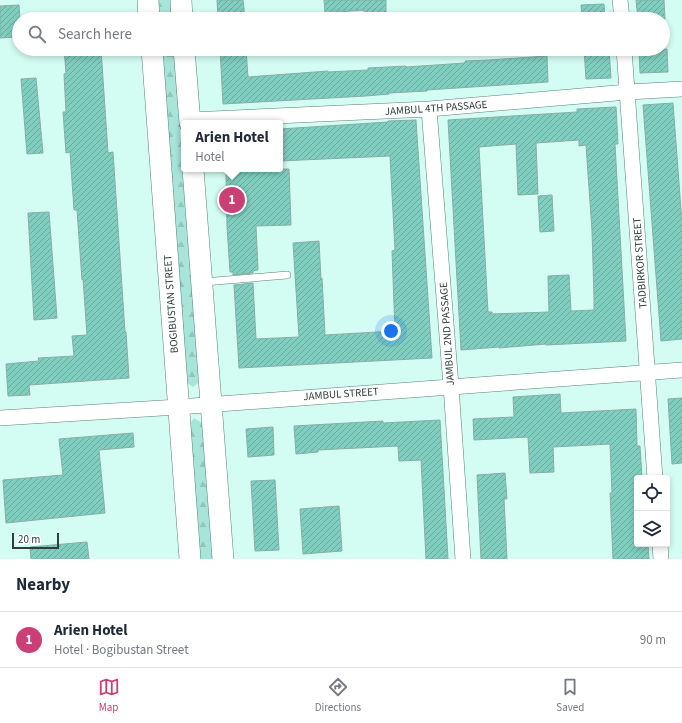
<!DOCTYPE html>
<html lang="en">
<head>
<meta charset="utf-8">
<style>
  body { margin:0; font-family:"Source Sans 3",sans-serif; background:#f2f2f3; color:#1f2937 }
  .controls { position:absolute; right:12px; bottom:12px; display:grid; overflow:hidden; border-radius:4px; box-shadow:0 2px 6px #0003 }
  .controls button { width:36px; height:36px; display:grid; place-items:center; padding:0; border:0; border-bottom:1px solid #e0e1e3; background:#fff; color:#1f2937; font:20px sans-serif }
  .scale { position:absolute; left:12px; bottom:10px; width:47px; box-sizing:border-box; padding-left:4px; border:2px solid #2f3f3c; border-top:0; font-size:11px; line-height:14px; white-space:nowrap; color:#2f3f3c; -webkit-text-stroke:3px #fff; paint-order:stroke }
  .you { position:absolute; left:391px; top:331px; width:14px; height:14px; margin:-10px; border:3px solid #fff; border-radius:50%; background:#1a73e8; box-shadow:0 0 0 6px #1a73e833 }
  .badge { display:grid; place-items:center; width:26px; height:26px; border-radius:50%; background:#ca3f75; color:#fff; font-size:13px; font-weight:700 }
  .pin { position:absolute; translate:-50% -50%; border:2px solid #fff; box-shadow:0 1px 4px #0006 }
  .popup { position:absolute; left:181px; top:120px; width:102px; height:52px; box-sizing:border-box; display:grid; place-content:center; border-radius:4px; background:#fff; filter:drop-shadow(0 1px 3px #0005); font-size:13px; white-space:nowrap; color:#747a83 }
  .popup b { font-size:15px; color:#1f2937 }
  .popup::after { content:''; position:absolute; left:50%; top:100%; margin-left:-8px; border:8px solid transparent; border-top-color:#fff }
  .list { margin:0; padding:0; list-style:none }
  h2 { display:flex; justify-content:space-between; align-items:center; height:52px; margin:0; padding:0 16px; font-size:17px }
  h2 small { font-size:13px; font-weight:400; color:#747a83 }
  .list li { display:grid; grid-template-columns:26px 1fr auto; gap:12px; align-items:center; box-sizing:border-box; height:56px; padding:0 16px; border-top:1px solid #e0e1e3 }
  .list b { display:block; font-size:15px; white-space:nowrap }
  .list p { margin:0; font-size:13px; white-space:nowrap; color:#747a83 }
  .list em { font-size:13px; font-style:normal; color:#747a83 }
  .icon { flex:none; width:22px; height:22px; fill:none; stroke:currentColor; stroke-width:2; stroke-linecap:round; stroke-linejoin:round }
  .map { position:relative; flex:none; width:682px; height:559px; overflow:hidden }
  .search { position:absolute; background:#fff; box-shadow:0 2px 6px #0003; left:12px; right:12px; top:12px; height:44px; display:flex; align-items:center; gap:10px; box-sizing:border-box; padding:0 14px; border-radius:22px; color:#747a83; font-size:15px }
  .sheet { height:108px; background:#fff }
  nav { display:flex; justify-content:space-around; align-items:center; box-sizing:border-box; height:56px; border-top:1px solid #e0e1e3; background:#fff; font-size:11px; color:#747a83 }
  nav a { display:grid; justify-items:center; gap:2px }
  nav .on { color:#ca3f75 }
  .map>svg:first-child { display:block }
</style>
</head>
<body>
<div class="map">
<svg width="682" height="559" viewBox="0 0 682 559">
  <defs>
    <pattern id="forest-firs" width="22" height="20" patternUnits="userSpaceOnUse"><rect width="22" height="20" fill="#a8e5d9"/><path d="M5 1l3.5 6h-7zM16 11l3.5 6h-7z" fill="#91c6bb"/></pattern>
    <pattern id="building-hatch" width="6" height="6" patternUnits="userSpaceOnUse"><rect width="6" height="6" fill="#7fcebf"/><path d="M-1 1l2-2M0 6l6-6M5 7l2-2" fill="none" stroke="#68a99c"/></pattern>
  </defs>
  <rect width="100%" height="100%" fill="#d3fcf3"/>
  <path fill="url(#forest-firs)" d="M159 0H171L172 19H160Z
    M162 49H174L199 382 193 387 187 383Z
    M194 418 202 423 213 559H198L189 425Z"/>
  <path fill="url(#building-hatch)" stroke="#87aea6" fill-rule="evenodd" d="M217 0H243L245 19H218Z
    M324 0H386V19H364V10L325 13Z
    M636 0H664L665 19H638Z
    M604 4 605 19H582L581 5Z
    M19 5 20 19H19V37L0 38V6Z
    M64 49H101L108 153 113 152 125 332H126L129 378 29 385 30 395 8 396 6 364 39 361 38 358 74 356 72 336 87 335 83 279 82 280 77 210H74L70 152 66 153 63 112H66L64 74 66 73Z
    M220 49H246L248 77 328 71V72L368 70V68L388 67 406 66V67L465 63V61L489 60 547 56 548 82 427 90V91L389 93V94L366 96 223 104Z
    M584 49H609L611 78 586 79Z
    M639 49H667L668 72 640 73Z
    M36 78 43 153 27 154 21 79Z
    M673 103 682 223V339L661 341 643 105Z
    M616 107 618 144H615L626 341 546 345V344L499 348V347L461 350 448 120 577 112V109ZM579 140V146L586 145 592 231 594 298V310L571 311 569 275 548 276 549 312 492 314V312H488L479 147 516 144 518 195 538 194 536 143Z
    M416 120 432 358 239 368 234 285 253 283 256 339 299 337 293 243 319 241 321 279 322 278 325 335 395 331 392 251 395 250 390 156 280 161V129L388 122V121Z
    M226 169H289L291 225 256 226 258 270 253 271V273L233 275V272H230L227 227 226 176Z
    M552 195 554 231 540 232 538 196Z
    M49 212 57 318 34 320 28 213Z
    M560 394 561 413 636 409 637 446H640L642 478H637V544H648L649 559H613L610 493H612L610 444 553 447 554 472 530 473 528 437 474 440 473 419 514 417 513 397Z
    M682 398V463L672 464 668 399Z
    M440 420 448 559H426L421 460 399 461 398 446 318 450V452L296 454 294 426 383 421V423Z
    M273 427 274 455 248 457 246 429Z
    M133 433 134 447 99 450 105 513 6 523 3 480 63 475 59 439Z
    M505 473 507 499H504L507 559H481L477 475Z
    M275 480 279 550 255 551 251 481Z
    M339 506 342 551 303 554 300 509Z
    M87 542 89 559H31L30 547Z"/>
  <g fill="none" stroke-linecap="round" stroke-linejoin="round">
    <defs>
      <path id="lane" d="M204 282 287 275"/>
      <path id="street" d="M620 0 622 19
        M624 49 655 478
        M429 109 451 386 463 559
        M190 120 429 109 628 92 682 89
        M0 418 178 407 682 370
        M660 544 661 559"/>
      <path id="secondary" d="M148 0 149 19
        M181 0 182 19
        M152 49 190 559
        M184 49 190 123
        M193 169 223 559"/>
    </defs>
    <use href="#lane" stroke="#5a8078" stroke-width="8"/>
    <use href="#street" stroke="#5a8078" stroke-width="16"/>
    <use href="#secondary" stroke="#5a8078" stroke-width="22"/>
    <use href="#lane" stroke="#fff" stroke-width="7"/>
    <use href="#street" stroke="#fff" stroke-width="15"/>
    <use href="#secondary" stroke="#fff" stroke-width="21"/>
  </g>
  <g text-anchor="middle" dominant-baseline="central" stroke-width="3" stroke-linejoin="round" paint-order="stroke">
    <g font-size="11" fill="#2f3f3c" stroke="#fff">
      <text transform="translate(436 108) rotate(-4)">JAMBUL 4TH PASSAGE</text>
      <text transform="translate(640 263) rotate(-94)">TADBIRKOR STREET</text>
      <text transform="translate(171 304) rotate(-94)">BOGIBUSTAN STREET</text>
      <text transform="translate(447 334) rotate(-94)">JAMBUL 2ND PASSAGE</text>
      <text transform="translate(341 394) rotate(-4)">JAMBUL STREET</text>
    </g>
  </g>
</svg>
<div class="controls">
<button><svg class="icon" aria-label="locate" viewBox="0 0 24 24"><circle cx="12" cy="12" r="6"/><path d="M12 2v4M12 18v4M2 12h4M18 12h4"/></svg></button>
<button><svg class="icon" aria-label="layers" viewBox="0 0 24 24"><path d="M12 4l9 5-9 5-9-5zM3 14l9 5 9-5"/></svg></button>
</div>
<div class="scale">20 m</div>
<div class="you"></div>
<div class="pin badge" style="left:232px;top:200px">1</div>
<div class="popup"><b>Arien Hotel</b>Hotel</div>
<div class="search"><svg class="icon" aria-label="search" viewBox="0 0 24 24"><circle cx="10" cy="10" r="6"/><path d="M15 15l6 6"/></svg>Search here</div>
</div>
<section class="sheet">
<h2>Nearby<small></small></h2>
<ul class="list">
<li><span class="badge">1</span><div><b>Arien Hotel</b><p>Hotel · Bogibustan Street</p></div><em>90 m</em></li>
</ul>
</section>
<nav>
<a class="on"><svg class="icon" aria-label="map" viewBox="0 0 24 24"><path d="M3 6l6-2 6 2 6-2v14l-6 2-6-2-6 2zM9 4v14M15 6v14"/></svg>Map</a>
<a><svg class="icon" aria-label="directions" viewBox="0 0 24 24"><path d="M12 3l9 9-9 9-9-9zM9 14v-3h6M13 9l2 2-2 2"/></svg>Directions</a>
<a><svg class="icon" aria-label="saved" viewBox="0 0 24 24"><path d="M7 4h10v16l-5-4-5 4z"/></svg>Saved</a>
</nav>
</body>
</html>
